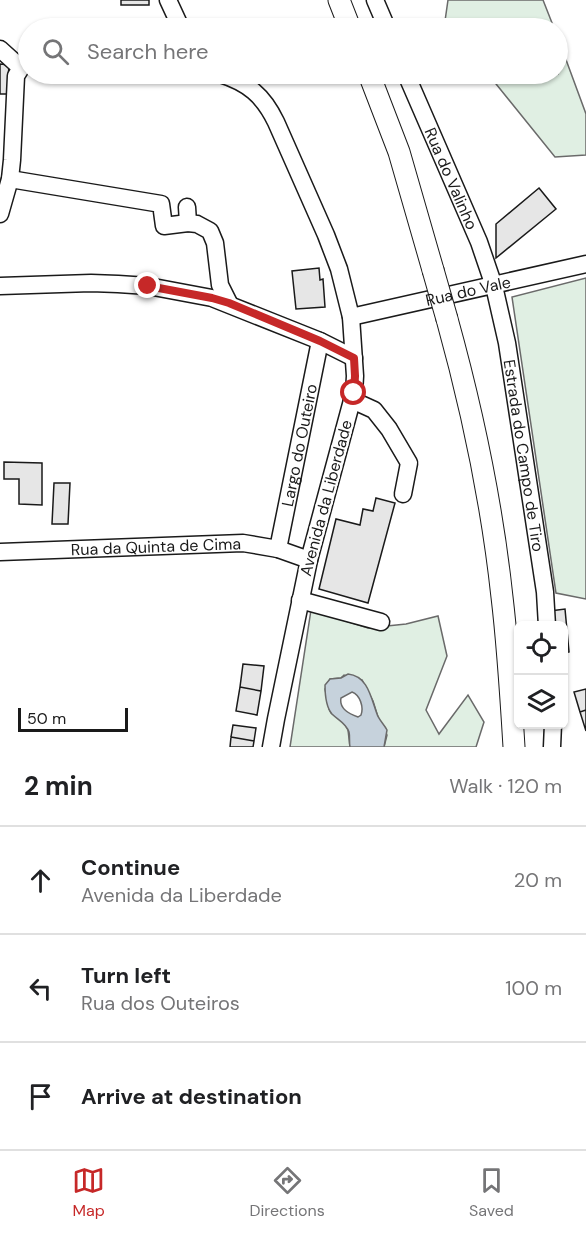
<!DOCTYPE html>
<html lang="en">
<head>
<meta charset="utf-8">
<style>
  body { margin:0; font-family:"DM Sans",sans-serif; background:#f2f2f2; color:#202124 }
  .controls { position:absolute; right:18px; bottom:18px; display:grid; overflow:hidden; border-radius:9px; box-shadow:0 2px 4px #0004 }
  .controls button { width:54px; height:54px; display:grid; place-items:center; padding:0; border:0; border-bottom:2px solid #e0e0e0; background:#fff; color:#202124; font:30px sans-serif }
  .scale { position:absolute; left:18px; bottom:15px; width:110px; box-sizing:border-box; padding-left:6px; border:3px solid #1a1a1a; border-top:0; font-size:16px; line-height:21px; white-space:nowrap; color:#1a1a1a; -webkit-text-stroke:4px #fff; paint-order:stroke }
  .stop { position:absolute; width:18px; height:18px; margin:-14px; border:4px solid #c62828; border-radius:50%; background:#fff }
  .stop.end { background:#c62828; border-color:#fff; box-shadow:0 2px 6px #0008 }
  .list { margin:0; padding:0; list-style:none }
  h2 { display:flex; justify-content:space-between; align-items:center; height:78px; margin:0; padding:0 24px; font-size:26px }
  h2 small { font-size:20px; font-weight:400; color:#757577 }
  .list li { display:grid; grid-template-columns:39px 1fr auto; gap:18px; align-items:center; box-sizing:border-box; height:108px; padding:0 24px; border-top:2px solid #e0e0e0 }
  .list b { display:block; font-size:22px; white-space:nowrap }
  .list p { margin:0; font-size:20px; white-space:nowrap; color:#757577 }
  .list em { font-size:20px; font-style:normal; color:#757577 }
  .icon { flex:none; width:33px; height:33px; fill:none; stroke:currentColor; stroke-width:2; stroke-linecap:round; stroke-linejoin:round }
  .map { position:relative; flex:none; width:586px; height:747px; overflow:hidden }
  .search { position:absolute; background:#fff; box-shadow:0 2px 4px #0004; left:18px; right:18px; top:18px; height:66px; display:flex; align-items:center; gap:15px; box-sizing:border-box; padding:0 21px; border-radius:33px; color:#757577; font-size:22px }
  .sheet { height:402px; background:#fff }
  nav { display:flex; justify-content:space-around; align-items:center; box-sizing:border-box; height:84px; border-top:2px solid #e0e0e0; background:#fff; font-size:16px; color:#757577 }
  nav a { display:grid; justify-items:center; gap:3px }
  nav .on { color:#c62828 }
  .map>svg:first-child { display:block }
</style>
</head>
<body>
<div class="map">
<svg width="586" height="747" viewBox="0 0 586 747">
  <rect width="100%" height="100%" fill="#fff"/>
  <path fill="#e0efe3" stroke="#6a6a6a" stroke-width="1.5" d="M448 0H543L554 28H451L445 21Z
    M558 38 586 114V155L555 157 488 74H558Z
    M586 278V599L556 593 512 297Z
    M311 610 368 628 406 624 438 616 447 656 426 710 439 734 468 695 484 722 476 747H384L387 735 378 717 373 701 362 680 344 675 341 678 330 679 325 689 329 709 331 713 344 723 348 730 350 747H290Z"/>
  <path fill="#c6d2dc" stroke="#6a6a6a" stroke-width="1.5" fill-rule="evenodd" d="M348 674C368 676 371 698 377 714 379 720 384 724 387 730L384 747H350C349 742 350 736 349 732 346 723 338 720 332 714 326 707 325 694 325 685L330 679 341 678ZM352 692C360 695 364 707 361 715L358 717C349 714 339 708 341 698Z"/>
  <path fill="#e6e6e6" stroke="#1a1a1a" stroke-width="1.5" d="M121 0H149V5H121Z
    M0 64 9 65 7 94H0Z
    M539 188 556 209 496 258V224Z
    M319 268 320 280 323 279 325 307 296 309 292 271Z
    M4 462 42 463V505L19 504V479H4Z
    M54 483H70L68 524H52Z
    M376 498 395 503 368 603 319 589 336 519 360 525 363 509 373 511Z
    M565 609 569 652 564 653V626H551L550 611Z
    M243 664 264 666 261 691 240 687Z
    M240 687 261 691 257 715 236 711Z
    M586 689V710L580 712 574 692Z
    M586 710V731L580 712Z
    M233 725 256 728 254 741 231 737Z
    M231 737 254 741 253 747H230Z"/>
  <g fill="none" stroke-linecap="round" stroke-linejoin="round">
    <defs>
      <g id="minor">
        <path d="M168 0 181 28"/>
        <path d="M375 0 387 28"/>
        <path d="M0 49 21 68"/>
        <path d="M220 74C248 83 263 95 276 122L326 235 339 269 351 317 355 376 354 393 309 560 276 719 271 747"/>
        <path id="s1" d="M406 74 479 242 494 286 507 343 545 592 547 626"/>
        <path d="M10 179 161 204 164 226 188 223"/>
        <path d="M187 207 188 223 197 224 210 231 215 243 220 285 229 303"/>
        <path d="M0 214 10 179 12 160 16 76 21 68"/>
        <path d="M0 286 91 283 118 284 148 286 212 298 320 341 354 358"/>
        <path id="s2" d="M351 317 586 264"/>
        <path d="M352 400 374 410 389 429 409 463 403 494"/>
        <path id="s3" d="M278 549 320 341"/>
        <path id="s4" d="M0 552 243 543 278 549 309 560"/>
        <path d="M300 600 381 622"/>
        <path d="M552 747 553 724"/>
      </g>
      <path id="major" d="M339 0 350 28
        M369 74 399 152 433 270
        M447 319C472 409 492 504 502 597 508 647 511 697 514 747"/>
    </defs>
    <use href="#minor" stroke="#1a1a1a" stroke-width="19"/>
    <use href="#major" stroke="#1a1a1a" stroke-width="23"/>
    <use href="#minor" stroke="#fff" stroke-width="16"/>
    <use href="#major" stroke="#fff" stroke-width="21"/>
    <defs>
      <path id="major-bridge" d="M433 270 447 319"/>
    </defs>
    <use href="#major-bridge" stroke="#1a1a1a" stroke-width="23" stroke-linecap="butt"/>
    <use href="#major-bridge" stroke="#fff" stroke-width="21"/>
  </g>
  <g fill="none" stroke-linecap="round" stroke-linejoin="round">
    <path stroke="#c62828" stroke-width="8" d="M148 286 212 298 229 303 320 341 354 358 355 376 354 393"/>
  </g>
  <g text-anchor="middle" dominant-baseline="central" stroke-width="4.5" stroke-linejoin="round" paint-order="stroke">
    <g font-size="16" fill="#1a1a1a" stroke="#fff">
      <text stroke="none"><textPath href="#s1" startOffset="114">Rua do Valinho</textPath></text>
      <text stroke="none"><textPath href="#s2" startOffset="120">Rua do Vale</textPath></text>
      <text stroke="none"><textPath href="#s3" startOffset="106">Largo do Outeiro</textPath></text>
      <text stroke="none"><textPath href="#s1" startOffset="402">Estrada do Campo de Tiro</textPath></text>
      <text transform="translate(326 498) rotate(-75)">Avenida da Liberdade</text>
      <text stroke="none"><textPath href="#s4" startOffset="156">Rua da Quinta de Cima</textPath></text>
    </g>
  </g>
</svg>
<div class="controls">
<button><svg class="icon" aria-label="locate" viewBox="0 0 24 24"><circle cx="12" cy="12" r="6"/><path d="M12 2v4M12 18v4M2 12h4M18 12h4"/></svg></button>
<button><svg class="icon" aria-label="layers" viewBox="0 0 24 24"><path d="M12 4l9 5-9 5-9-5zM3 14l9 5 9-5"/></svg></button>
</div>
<div class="scale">50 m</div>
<div class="stop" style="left:354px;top:393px"></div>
<div class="stop end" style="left:148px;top:286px"></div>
<div class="search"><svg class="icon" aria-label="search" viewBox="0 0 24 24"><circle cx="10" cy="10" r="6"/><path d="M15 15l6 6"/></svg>Search here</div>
</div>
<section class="sheet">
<h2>2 min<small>Walk · 120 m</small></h2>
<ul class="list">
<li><svg class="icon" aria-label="ahead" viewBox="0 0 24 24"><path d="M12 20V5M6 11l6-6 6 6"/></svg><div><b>Continue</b><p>Avenida da Liberdade</p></div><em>20 m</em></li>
<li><svg class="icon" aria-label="left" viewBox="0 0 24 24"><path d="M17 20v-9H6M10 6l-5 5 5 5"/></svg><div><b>Turn left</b><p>Rua dos Outeiros</p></div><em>100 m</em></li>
<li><svg class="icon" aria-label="arrive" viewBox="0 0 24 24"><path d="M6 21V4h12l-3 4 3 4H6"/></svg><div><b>Arrive at destination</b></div></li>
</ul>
</section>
<nav>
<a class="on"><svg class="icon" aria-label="map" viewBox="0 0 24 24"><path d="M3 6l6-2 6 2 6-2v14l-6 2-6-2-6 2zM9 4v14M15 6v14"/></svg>Map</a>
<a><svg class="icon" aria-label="directions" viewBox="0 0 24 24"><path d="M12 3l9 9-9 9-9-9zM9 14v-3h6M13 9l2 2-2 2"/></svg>Directions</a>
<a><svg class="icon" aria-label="saved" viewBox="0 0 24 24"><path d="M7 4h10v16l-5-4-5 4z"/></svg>Saved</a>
</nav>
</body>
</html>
